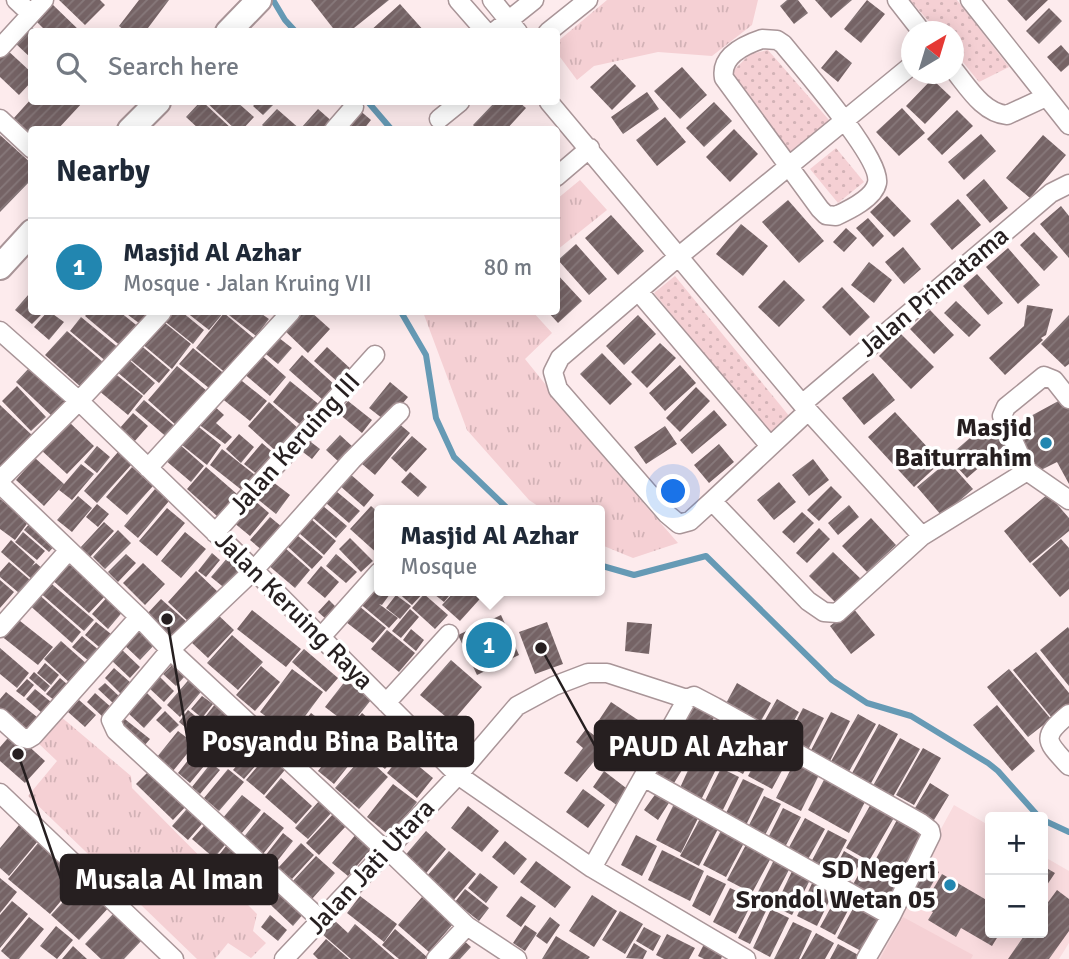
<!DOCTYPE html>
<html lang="en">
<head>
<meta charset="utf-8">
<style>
  body { margin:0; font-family:Signika,sans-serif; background:#f2f2f3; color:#1f2937 }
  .controls { position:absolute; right:21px; bottom:21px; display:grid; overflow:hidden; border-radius:7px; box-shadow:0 4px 18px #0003 }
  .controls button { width:63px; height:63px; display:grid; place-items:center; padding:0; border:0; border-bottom:2px solid #e0e1e3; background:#fff; color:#1f2937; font:35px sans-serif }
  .compass { position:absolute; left:901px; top:21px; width:63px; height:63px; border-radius:50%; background:#fff; box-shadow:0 4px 18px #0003; rotate:38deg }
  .you { position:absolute; left:674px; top:492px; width:24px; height:24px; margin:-18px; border:5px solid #fff; border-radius:50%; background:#1a73e8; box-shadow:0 0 0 10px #1a73e833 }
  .badge { display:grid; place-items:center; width:46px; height:46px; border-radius:50%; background:#2286b0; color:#fff; font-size:23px; font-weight:700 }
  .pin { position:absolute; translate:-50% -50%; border:4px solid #fff; box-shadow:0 2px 7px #0006 }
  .popup { position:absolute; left:374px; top:505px; width:231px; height:91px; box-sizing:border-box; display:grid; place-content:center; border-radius:7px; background:#fff; filter:drop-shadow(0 2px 5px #0005); font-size:23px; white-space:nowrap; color:#747a83 }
  .popup b { font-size:26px; color:#1f2937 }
  .popup::after { content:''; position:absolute; left:50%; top:100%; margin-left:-14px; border:14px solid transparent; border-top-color:#fff }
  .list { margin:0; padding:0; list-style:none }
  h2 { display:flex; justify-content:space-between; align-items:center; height:91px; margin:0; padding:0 28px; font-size:30px }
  h2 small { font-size:23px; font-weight:400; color:#747a83 }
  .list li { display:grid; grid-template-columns:46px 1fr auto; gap:21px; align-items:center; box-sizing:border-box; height:98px; padding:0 28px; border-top:2px solid #e0e1e3 }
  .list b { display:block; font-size:26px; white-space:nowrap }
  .list p { margin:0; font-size:23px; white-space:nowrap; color:#747a83 }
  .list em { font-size:23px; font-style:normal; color:#747a83 }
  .icon { flex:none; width:38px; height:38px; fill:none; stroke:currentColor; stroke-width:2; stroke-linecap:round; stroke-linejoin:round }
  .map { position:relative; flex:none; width:1069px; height:959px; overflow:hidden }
  .search { position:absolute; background:#fff; box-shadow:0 4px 18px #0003; left:28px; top:28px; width:532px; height:77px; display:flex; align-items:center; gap:18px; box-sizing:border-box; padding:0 24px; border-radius:7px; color:#747a83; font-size:26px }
  .panel { position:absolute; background:#fff; box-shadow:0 4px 18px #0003; left:28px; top:126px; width:532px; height:189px; border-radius:7px }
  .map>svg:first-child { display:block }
</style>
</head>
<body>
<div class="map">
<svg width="1069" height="959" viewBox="0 0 1069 959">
  <defs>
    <pattern id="grass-tufts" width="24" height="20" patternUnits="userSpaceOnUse" patternTransform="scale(1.75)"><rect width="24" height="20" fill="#f5d0d4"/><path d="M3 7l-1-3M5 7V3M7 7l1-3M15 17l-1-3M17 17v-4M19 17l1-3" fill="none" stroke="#d2b2b6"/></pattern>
    <pattern id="park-dots" width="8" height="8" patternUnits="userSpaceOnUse" patternTransform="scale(1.75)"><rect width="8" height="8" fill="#f5d0d4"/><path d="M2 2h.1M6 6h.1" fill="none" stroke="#d2b2b6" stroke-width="1.8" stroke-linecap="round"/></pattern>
    <pattern id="building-hatch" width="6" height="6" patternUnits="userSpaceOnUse" patternTransform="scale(1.75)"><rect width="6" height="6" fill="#756365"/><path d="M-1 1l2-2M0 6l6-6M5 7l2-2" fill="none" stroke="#87797b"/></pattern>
  </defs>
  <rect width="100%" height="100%" fill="#fdebed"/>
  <path fill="#f9dbde" d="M954 805 990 826V933H1043V856L1069 871V943L1059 959H870Z"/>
  <path fill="url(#grass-tufts)" d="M607 0H758L752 25 712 56 658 52 594 66 577 80 557 53V42Z
    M580 180 607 210 557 250V199Z
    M423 312H533L552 333 525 359 612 467 678 543 633 558 599 544V510H544L529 500 467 430Z
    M60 716 131 776 132 788 257 914 253 931 266 943 251 958 228 943 215 959H197L28 796 57 761 37 742Z"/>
  <path fill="url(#park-dots)" d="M910 0H957L1009 67 979 82 954 51V32L937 31Z
    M768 50 829 120 790 154 730 74 750 54Z
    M836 148 864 182 838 203 810 169Z
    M675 276 790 417 769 434 654 293Z"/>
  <path fill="#f5d0d4" d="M903 917 973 955 971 959H880Z"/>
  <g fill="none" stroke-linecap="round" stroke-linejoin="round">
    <path stroke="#669ab5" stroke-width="6" d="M273 0 285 20 296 32
      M368 102 392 130
      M401 312 426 355 436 418 454 457 509 510
      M599 565 634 575 706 556 832 680 867 703 911 716 988 763 998 771 1039 817
      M1043 820 1069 832"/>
  </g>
  <path fill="url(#building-hatch)" d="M59 0H100L105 5 85 25Z
    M139 0H169L145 32H126L119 26Z
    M311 0H389L349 32H336Z
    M787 0H798L808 13 794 24 780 6Z
    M815 0H852L831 18Z
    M867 0 885 14 861 43 844 29Z
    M1007 0H1048L1026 21Z
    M52 4 81 32H47L36 21Z
    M400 4 425 32H369Z
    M1049 8 1062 21 1039 44 1026 31Z
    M30 25 37 32H32V59L14 42Z
    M1061 45 1069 54V65L1061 72 1047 57Z
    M5 48 32 73V81L19 95 0 77V53Z
    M836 50 852 63 838 82 821 68Z
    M615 64 636 86 612 110 590 87Z
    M682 67 707 95 680 119 654 91Z
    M932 79 951 97 925 124 906 106Z
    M647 92 659 109 623 134 611 117Z
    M32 98V102H83L57 130H32V136L13 119Z
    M200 102H203L233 130H200L186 117Z
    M206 102H237L254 117 242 130H236Z
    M257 102H276L263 115 253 106Z
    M495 102H519L526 108 506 130H477L473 125Z
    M714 102 732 121 704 147 686 128Z
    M902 108 925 133 899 156 876 132Z
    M277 109 301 130H267L262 125Z
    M318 109 335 124 330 130H304L302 127Z
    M358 109 371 120 363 130H345Z
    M957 110 973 126 942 155 927 139Z
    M665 117 686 142 657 166 636 140Z
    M734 129 758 154 730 182 706 157Z
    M981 134 996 151 964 180 948 162Z
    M0 135 32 164V179L0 212Z
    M1043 135 1066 155 1030 198 1006 178Z
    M984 179 1008 208 990 223 966 195Z
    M887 196 911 221 894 237 870 212Z
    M958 199 981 225 952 250 930 224Z
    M788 200 824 241 799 263 762 222Z
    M1061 206 1069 216V258L1040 224Z
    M611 215 644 251 618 275 585 238Z
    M868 218 884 236 873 247 856 228Z
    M741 224 768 246 743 276 716 254Z
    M846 228 857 238 844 252 833 242Z
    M1034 232 1058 257 1044 271 1020 245Z
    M576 244 607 279 589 295 558 260Z
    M903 247 921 269 904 284 885 262Z
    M1008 248 1040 285 1018 304 986 267Z
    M869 262 892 280 874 303 851 285Z
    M556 273 582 301 558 323 548 312H556Z
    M977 274 1003 303 988 315 963 286Z
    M784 280 805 300 779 327 758 307Z
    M842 287 870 317 850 336 822 307Z
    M29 294 32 296V312H44L32 324 15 310Z
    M956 301 981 325 969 337 944 313Z
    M1027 305 1053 309 1046 335 1041 338 1043 340 1005 375 989 358 1024 326Z
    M930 310 954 335 934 354 910 329Z
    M47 312H50L64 322 49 340 34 327Z
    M89 312H120L140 328 123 348 85 316Z
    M124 312H154L143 326Z
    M168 312H182L204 330 193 344 162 319Z
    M186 312H224L209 330Z
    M225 312H259L269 319 256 336Z
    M299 312H311L330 329 308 353 283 329Z
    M224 313 256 340 228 375 196 348Z
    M638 315 656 334 624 365 606 346Z
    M1069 315V364L1065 367 1041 344Z
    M81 317 120 349 108 363 70 331Z
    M160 319 191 344 172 369 141 343Z
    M67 331 104 363 82 388 45 355Z
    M274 334 292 348 278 364 261 350Z
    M901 334 934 367 911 389 879 356Z
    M138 343 170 370 159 383 127 357Z
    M660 343 676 358 647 388 631 372Z
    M327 347 352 370 340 384 314 361Z
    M193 348 227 376 214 392 179 364Z
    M259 353 286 377 270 396 242 372Z
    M602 353 632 384 610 405 580 374Z
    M302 355 336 386 323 400 289 370Z
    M127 358 155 383 144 395 116 371Z
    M680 365 696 383 665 411 649 393Z
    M177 366 207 391 177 426 148 400Z
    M30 367 69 402 54 418 16 382Z
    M113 372 143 396 128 415 98 390Z
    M873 373 895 400 864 425 842 398Z
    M237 377 267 401 250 421 220 397Z
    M290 381 321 406 303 427 273 402Z
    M390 382 408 397 387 422 369 408Z
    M17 386 46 417 31 431 2 401Z
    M696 387 710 401 680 432 666 418Z
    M1064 398 1069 408V484L1057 462 1039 471 1014 425Z
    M144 400 178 429 169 439 135 410Z
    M348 401 372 420 362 433 338 413Z
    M269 402 300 430 279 454 248 426Z
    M211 403 224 415 216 423 232 437 225 444 194 421Z
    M0 405 34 437 0 474Z
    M714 410 727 425 692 454 680 440Z
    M895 412 941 462 914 487 868 437Z
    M133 413 148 426 134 442 119 429Z
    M67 420 94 446 67 474 40 449Z
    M397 422 410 433 375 475 362 464Z
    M194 423 221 445 207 465 177 441Z
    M986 424 1005 445 967 478 948 457Z
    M665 426 677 444 646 464 634 447Z
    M239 434 254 447 241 463 226 449Z
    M340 435 353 447 339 462 326 450Z
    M412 436 427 449 406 472 391 458Z
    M307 439 320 449 312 459 299 449Z
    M178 443 204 466 191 482 165 460Z
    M262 443 275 454 258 475 244 464Z
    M719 444 734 462 709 483 694 465Z
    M97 446 110 457 97 473 84 462Z
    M222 449 255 475 243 491 210 465Z
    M118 452 132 464 97 503 84 491Z
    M35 458 64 484 44 506 16 480Z
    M813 459 829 480 809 496 792 475Z
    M948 461 973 489 942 516 917 487Z
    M81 464 94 474 72 500 59 490Z
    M132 467 153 486 127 515 106 497Z
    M206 467 237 494 217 516 187 489Z
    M410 472 427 487 418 497 401 482Z
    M349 473 374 495 364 507 339 485Z
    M269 479 290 495 276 514 255 497Z
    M779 482 796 502 774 520 757 500Z
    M831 486 842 497 819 521 807 510Z
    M155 489 169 501 138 538 124 526Z
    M336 491 360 511 349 523 326 503Z
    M1048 494 1069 518V531L1030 563 1004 531Z
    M78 496 92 508 72 532 57 520Z
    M0 499 29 521 15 540 0 529Z
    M253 499 269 513 250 536 233 522Z
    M97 504 109 514 98 527 86 517Z
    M849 505 859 517 838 535 828 523Z
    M323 506 347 526 336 538 312 517Z
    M371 506 379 513V555L350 529Z
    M167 508 185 523 157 556 139 541Z
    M802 512 814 523 794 543 782 532Z
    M270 517 282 527 263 551 250 540Z
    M871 518 896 545 867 572 842 546Z
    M311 519 336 541 324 555 299 533Z
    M31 522 57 543 49 552 24 530Z
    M104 522 114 531 90 557 80 548Z
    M819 528 830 539 807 563 796 553Z
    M118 530 131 543 105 569 93 557Z
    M23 532 45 551 37 560 15 542Z
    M185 532 206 549 181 578 161 561Z
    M298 536 323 557 312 569 288 547Z
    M350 538 373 561 361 572 339 549Z
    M1061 539 1069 548V589L1060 597 1032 564Z
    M11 540 35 562 32 566 36 563 44 570 34 581 1 552Z
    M284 547 310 570 295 588 268 565Z
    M833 552 862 580 836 603 809 576Z
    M212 553 220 560 206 577 198 571Z
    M126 554 136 563 118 582 108 572Z
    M336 554 357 572 346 583 326 566Z
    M67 556 108 593 89 613 49 577Z
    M229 556 245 569 227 590 211 577Z
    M9 562 36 585 25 598 0 577V572Z
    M143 563 165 584 145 605 123 583Z
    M321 566 339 582 325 598 307 583Z
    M196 571 219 593 191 624 168 602Z
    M0 580 14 592 0 608Z
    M47 580 94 620 84 631 38 591Z
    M379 584V591H387L390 594 382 605 379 604 398 618 389 628 358 602Z
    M396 591H425L412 605Z
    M430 591H453L444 602Z
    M455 591H487L460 621 442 605Z
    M36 592 81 632 72 643 27 603Z
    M424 594 448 615 435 629 412 608Z
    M109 595 125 609 108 629 92 614Z
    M396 595 411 606 400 619 386 608Z
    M161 599 188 623 172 640 146 615Z
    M329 600 336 607 326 619 318 612Z
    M359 606 386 628 373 643 346 622Z
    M853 608 875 635 851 654 830 626Z
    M410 609 419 617 401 638 392 631Z
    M252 610 301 649 286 667 237 629Z
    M216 613 234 630 208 658 191 642Z
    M501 615 519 655 477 675 458 635Z
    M15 617 53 647 38 665 0 635Z
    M96 622 116 638 105 652 85 635Z
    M547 622 563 664 535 674 519 632Z
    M627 622 652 624 649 654 625 651Z
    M137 624 157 642 140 660 121 642Z
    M1068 627 1069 629V686L1040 650Z
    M411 629 424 640 416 651 403 640Z
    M387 630 415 653 399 672 371 649Z
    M232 635 263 662 238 690 207 663Z
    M82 636 100 651 90 662 72 647Z
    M61 641 88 665 71 684 44 659Z
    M0 648 29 673 17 688 0 674Z
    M120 648 140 667 130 678 110 659Z
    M304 649 338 678 326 692 292 662Z
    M1036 652 1069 693V704L1052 718 1013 670Z
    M451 660 482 687 452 722 420 695Z
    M45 663 59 675 51 685 37 673Z
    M174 663 186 675 176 686 163 674Z
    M261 666 280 682 255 711 236 695Z
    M114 668 131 683 121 694 105 678Z
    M292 669 323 692 291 735 260 712Z
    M1009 669 1051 719 1028 737 987 687Z
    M34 672 50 686 45 692 29 678Z
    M159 676 174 691 164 702 148 687Z
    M192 676 205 687 180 717 167 705Z
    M60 678 67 684 54 700 46 694Z
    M27 679 34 685 24 697 16 691Z
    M346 680 371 700 350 726 325 707Z
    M105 683 120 697 114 704 98 689Z
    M737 683 771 703 758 726 724 707Z
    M35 689 51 702 42 713 26 699Z
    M6 692 37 717 22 735 0 717V699Z
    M95 693 112 708 103 717 87 702Z
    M147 693 162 708 144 728 128 713Z
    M202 696 213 704 202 718 191 709Z
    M219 699 242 718 228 736 205 717Z
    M777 699 799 712 783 739 761 727Z
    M79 700 96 715 85 727 68 712Z
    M611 702 650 728 634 752 595 726Z
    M694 704 715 716 671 788 650 775Z
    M997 705 1035 751 1012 771 973 725Z
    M803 708 824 718 807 752 786 741Z
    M188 710 200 720 191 732 179 722Z
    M165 711 179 725 170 733 156 720Z
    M831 712 850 721 828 765 808 756Z
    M311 713 328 726 302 758 286 745Z
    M362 713 381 729 361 753 342 738Z
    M858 714 876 724 847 775 829 765Z
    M121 716 150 739 144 746 115 723Z
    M203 720 220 732 208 748 191 736Z
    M733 723 762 739 743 774 714 759Z
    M331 724 343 733 319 766 307 757Z
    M879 724 898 734 870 785 851 775Z
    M245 726 255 736 228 765 217 755Z
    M384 729 404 747 385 769 364 752Z
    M586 729 613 750 603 764 596 759 577 782 564 773 583 748 576 742Z
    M178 731 195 744 173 771 157 757Z
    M13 732 45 761 25 783 0 761V747Z
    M900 738 920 749 890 802 870 791Z
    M341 742 357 755 334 784 318 771Z
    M765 743 790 756 772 789 748 776Z
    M253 746 264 756 244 779 233 770Z
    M923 748 941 758 914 805 896 795Z
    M196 750 209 760 190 783 178 773Z
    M271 750 289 765 264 795 246 780Z
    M403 753 433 778 417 798 387 773Z
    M364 755 388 777 359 809 335 788Z
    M695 755 718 765 701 800 679 790Z
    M796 759 821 771 801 811 776 798Z
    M211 763 220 770 200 794 192 787Z
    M152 768 189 803 173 820 136 784Z
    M721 768 739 777 720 816 702 807Z
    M228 769 244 782 219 811 204 798Z
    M604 771 630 791 619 807 593 787Z
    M281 778 312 806 296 824 265 797Z
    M825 778 866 800 849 833 808 810Z
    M743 779 764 789 745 827 724 817Z
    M930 783 949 795 931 825 912 813Z
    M393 784 417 802 390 836 367 817Z
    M583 789 605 805 588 828 566 812Z
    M659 789 672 798 658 820 644 810Z
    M242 795 261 810 241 834 222 819Z
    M764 796 781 804 764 837 747 829Z
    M320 800 333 811 308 839 295 828Z
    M676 800 701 812 681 853 656 840Z
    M872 802 895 816 869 861 846 848Z
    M192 803 208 817 188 840 172 826Z
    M468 806 499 831 482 852 451 828Z
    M783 808 801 817 785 847 768 838Z
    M264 812 284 828 263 854 243 838Z
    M334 813 347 825 319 855 306 843Z
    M702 815 720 825 699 866 680 856Z
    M805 818 825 829 807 861 787 851Z
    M898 818 926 834 901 880 873 864Z
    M209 820 230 839 214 858 192 839Z
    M19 825 38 841 9 876 0 868V848Z
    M723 827 746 839 726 877 703 865Z
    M828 830 847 840 828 876 809 866Z
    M426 831 446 849 423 877 402 859Z
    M283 833 293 841 275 864 265 856Z
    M357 833 373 847 348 876 332 863Z
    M636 835 657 846 642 876 621 865Z
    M505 841 527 859 514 875 492 857Z
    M748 841 773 854 752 893 727 880Z
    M39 842 81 877 50 914 8 879Z
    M301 843 314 855 292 879 278 868Z
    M226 846 240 857 230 870 216 859Z
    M662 850 704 871 690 901 648 880Z
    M449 851 476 874 452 902 425 878Z
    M844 851 861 861 847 887 830 878Z
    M316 856 335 873 312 899 292 882Z
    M776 856 792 864 771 904 756 896Z
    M245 857 262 871 249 887 231 872Z
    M536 861 571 887 555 908 520 882Z
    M865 863 900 883 886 908 851 888Z
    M926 864 939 872 922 902 909 894Z
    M1043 866 1055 873 1045 888 1043 886Z
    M794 867 812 876 792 915 775 907Z
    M480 873 498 887 486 903 468 888Z
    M942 874 990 902V933H1000L992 946 961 928 956 937 928 920 933 912 923 906Z
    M707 875 726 884 710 916 692 906Z
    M0 878 17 892 0 913Z
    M269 879 305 912 293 926 257 892Z
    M814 879 835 889 817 926 797 916Z
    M83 880 111 905 79 940 51 915Z
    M730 888 754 899 736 934 713 922Z
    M465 889 489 908 479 921 455 902Z
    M1057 890 1069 899V931L1049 959H1008L1026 933H1043V909Z
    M840 891 854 899 835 935 820 927Z
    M592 895 617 911 594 947 569 931Z
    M360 896 397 924 384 942 347 913Z
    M521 896 536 906 521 927 506 916Z
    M422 897 453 924 429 952 398 925Z
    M12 901 28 914 0 948V915Z
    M857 901 883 915 863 952 837 938Z
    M756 903 767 909 750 944 738 938Z
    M771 909 789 918 770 957 753 948Z
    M620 911 643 924 625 954 602 940Z
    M115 912 144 938 124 959H101L85 944Z
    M270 915 287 930 278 941 261 927Z
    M29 917 44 929 19 959H10L1 951Z
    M550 917 560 925 547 944 536 936Z
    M334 920 348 933 355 924 395 959H351L322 934Z
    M793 922 812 931 799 959H774Z
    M525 925 537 933 525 951 513 943Z
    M56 926 73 940 57 959 40 946Z
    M644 927 661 936 653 951 636 941Z
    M395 929 427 957 425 959H399L382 945Z
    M816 933 834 943 825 959H801Z
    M667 934 695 948 689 959H664L656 955Z
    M556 936 590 957 588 959H542Z
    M461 938 471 947 460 959H443Z
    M326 939 349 959H318L313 954Z
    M706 940 725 950 721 959H704L698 956Z
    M634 943 647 951 643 959 626 958Z
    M838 944 862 957 861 959H830Z
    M73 946 87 959H62Z"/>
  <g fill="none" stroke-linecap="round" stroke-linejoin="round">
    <defs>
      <path id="street" d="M16 0 31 14
        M458 0 486 32
        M492 0 518 32
        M897 0 922 32
        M970 0 1069 125
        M494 32 534 0
        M548 32 588 0
        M762 39 777 40 783 44C801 66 882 159 877 183 874 198 849 210 836 216L826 215 820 209 724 78C720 56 744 45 762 39Z
        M0 48 44 0
        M954 70C968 87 983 113 1007 115L1046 97
        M549 102 802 404 922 536
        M0 119 32 149
        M439 119 460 102
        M334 130 354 107
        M556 177 590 148
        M638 291 770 446
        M0 331 79 401 254 570 458 775 592 868 746 959
        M1069 399 1054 380 1044 376 1006 407 1002 416 1027 471 1069 500
        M802 404 1051 193 1069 184
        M808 411 712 501 690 521 679 524 667 514 558 389 553 372 560 358 678 257 912 65
        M148 468 291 312
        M0 480 79 401 162 312
        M0 484 139 617 170 650 387 852
        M712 501 808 601 824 612 837 613 922 536 1027 471
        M215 533 375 355
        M0 628 69 550
        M321 637 379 572
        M687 699 694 696 715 707 921 823 930 830 931 835 891 916 866 959
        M386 703 449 634
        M1069 714C1040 738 1046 741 1069 766
        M0 718 21 737 28 739 33 736 139 617
        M645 778 891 916
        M0 793 174 959
        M388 850 467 926 517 959
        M592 868 687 699
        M321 920 116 731 111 720 170 650 254 570 352 460 400 412
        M284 959 458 775 517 706 554 686 588 673H607L687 699
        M436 959 467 926"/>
      <path id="secondary" d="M228 32 259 0
        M130 130 158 102
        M0 267 32 232"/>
    </defs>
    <use href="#street" stroke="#a99598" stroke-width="21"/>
    <use href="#secondary" stroke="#a99598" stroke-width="28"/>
    <use href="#street" stroke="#fff" stroke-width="18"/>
    <use href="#secondary" stroke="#fff" stroke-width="24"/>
  </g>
  <g fill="#2286b0" stroke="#fff" stroke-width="2.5">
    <circle cx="1046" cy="443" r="7"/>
    <circle cx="950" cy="885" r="7"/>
  </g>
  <g text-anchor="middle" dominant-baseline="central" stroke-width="7" stroke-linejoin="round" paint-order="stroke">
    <g font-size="26" fill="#261f20" stroke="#fff">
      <text transform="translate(934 292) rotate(-40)">Jalan Primatama</text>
      <text transform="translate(295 444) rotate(-48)">Jalan Keruing III</text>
      <text transform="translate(294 611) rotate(45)">Jalan Keruing Raya</text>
      <text transform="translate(371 867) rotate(-47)">Jalan Jati Utara</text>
    </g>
    <g font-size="26" font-weight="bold" fill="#261f20" stroke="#fff" text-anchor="end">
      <text x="1032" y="428">Masjid<tspan x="1032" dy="30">Baiturrahim</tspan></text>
      <text x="936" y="870">SD Negeri<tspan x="936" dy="30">Srondol Wetan 05</tspan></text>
    </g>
  </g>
  <path fill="none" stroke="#261f20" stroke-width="2.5" d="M167 619L188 742M541 648L595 746M18 754L61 879"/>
  <g fill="#261f20" stroke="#fff" stroke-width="2.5">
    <circle cx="167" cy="619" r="7"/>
    <circle cx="541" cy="648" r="7"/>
    <circle cx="18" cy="754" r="7"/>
  </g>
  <g fill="#261f20" stroke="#261f20" stroke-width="2.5">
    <rect x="188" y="717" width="285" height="49" rx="7"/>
    <rect x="595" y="721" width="207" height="49" rx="7"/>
    <rect x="61" y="855" width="216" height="49" rx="7"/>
  </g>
  <g font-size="28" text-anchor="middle" font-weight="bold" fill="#fff">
    <text x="330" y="751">Posyandu Bina Balita</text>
    <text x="698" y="756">PAUD Al Azhar</text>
    <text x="169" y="889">Musala Al Iman</text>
  </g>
</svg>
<div class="controls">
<button>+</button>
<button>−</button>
</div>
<svg class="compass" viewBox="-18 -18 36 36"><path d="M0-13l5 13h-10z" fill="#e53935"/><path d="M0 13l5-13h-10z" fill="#747a83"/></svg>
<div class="you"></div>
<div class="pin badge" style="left:489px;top:645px">1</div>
<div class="popup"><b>Masjid Al Azhar</b>Mosque</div>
<div class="search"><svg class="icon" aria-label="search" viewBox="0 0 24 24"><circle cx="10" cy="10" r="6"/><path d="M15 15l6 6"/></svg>Search here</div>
<section class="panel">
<h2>Nearby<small></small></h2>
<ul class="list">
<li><span class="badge">1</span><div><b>Masjid Al Azhar</b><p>Mosque · Jalan Kruing VII</p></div><em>80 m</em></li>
</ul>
</section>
</div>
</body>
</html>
